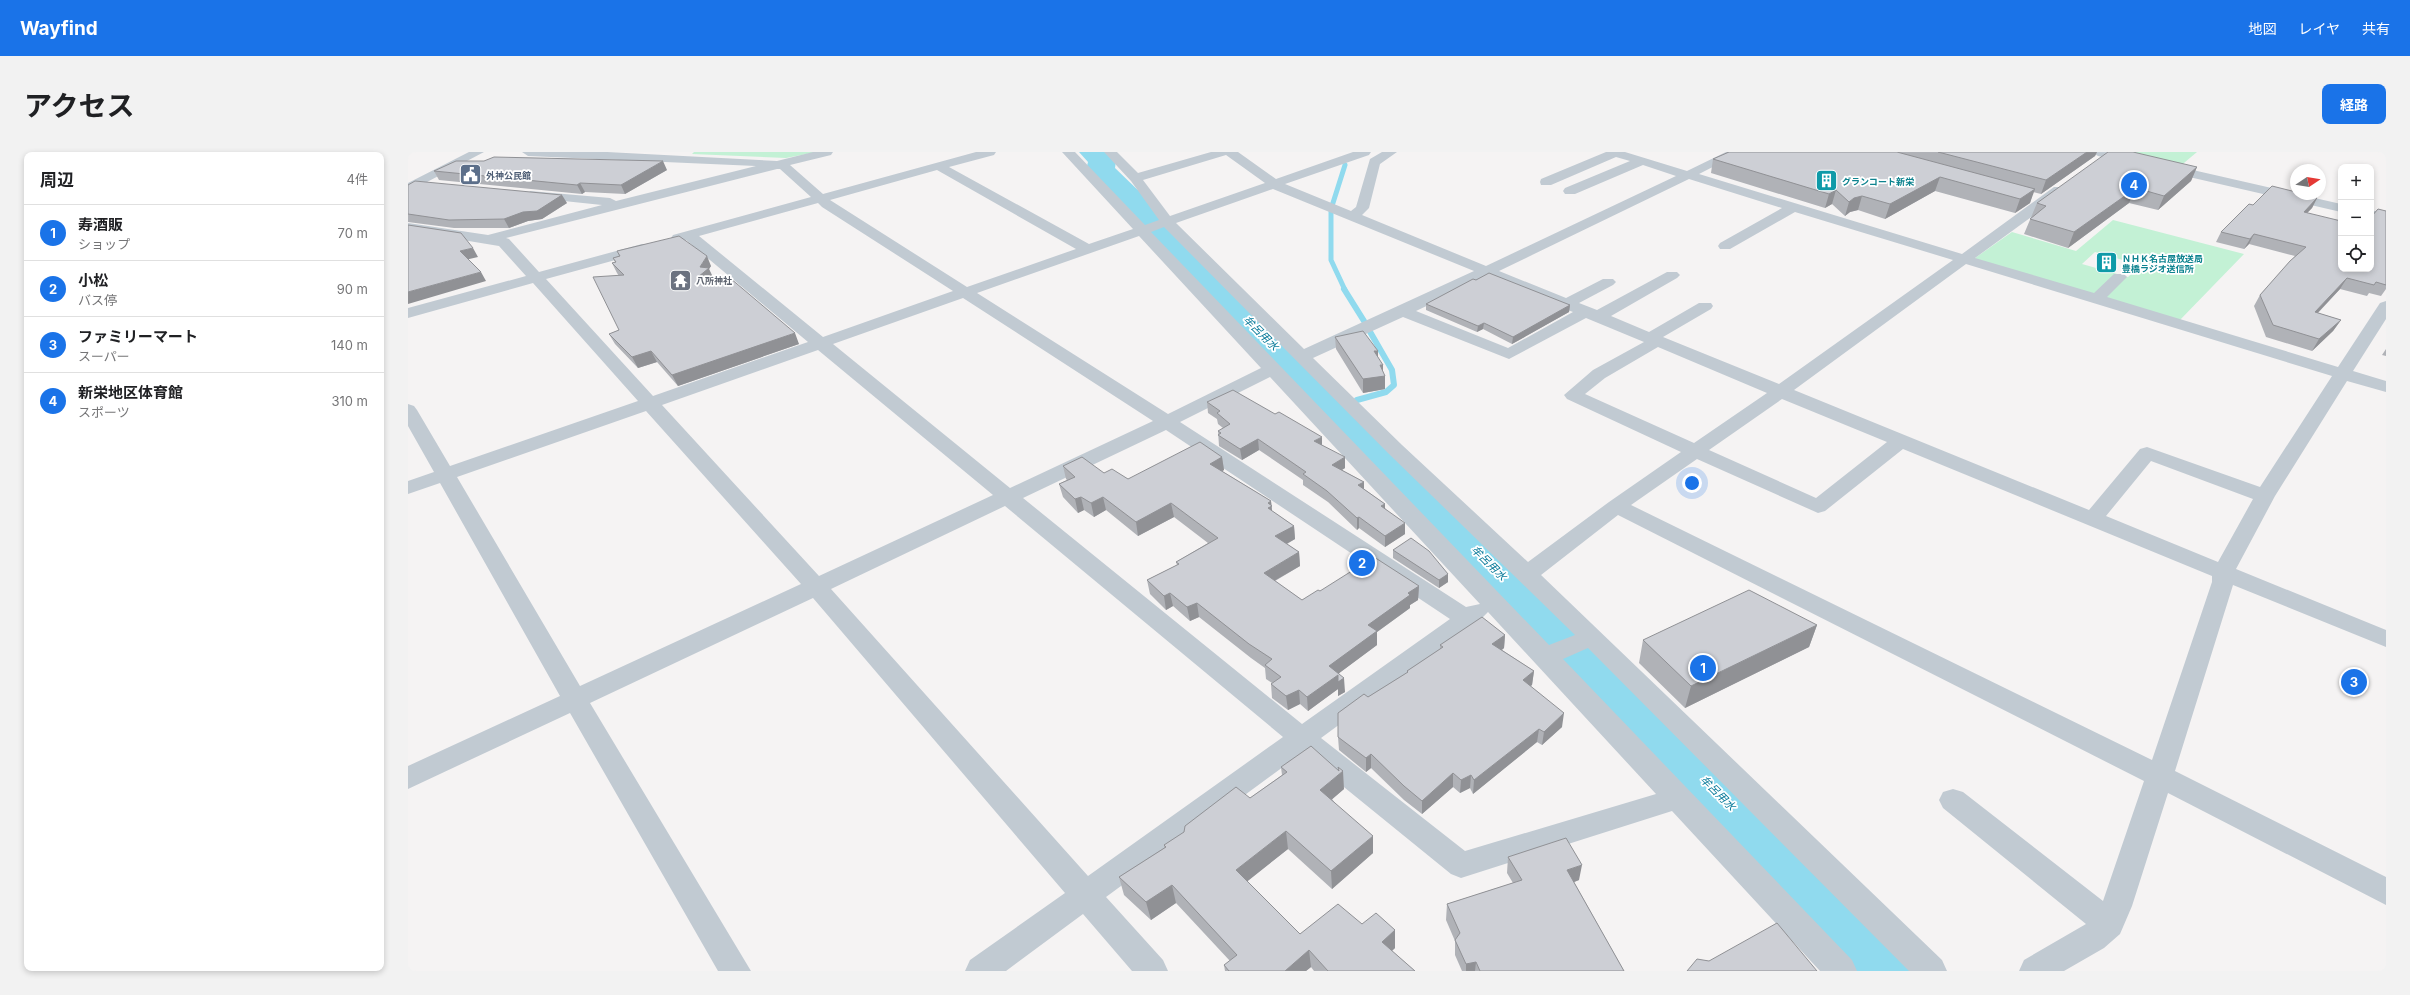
<!DOCTYPE html>
<html lang="ja">
<head>
<meta charset="utf-8">
<style>
  body { margin:0; font-family:Inter,"Noto Sans JP",sans-serif; background:#f2f2f2; color:#202124 }
  .controls { position:absolute; right:12px; top:12px; display:grid; overflow:hidden; border-radius:8px; box-shadow:0 2px 6px #0003 }
  .controls button { width:36px; height:36px; display:grid; place-items:center; padding:0; border:0; border-bottom:1px solid #e0e0e0; background:#fff; color:#202124; font:20px sans-serif }
  .compass { position:absolute; left:1882px; top:12px; width:36px; height:36px; border-radius:50%; background:#fff; box-shadow:0 2px 6px #0003; rotate:78deg }
  .you { position:absolute; left:1284px; top:331px; width:14px; height:14px; margin:-10px; border:3px solid #fff; border-radius:50%; background:#1a73e8; box-shadow:0 0 0 6px #1a73e833 }
  .badge { display:grid; place-items:center; width:26px; height:26px; border-radius:50%; background:#1a73e8; color:#fff; font-size:13px; font-weight:700 }
  .pin { position:absolute; translate:-50% -50%; border:2px solid #fff; box-shadow:0 1px 4px #0006 }
  .list { margin:0; padding:0; list-style:none }
  h2 { display:flex; justify-content:space-between; align-items:center; height:52px; margin:0; padding:0 16px; font-size:17px }
  h2 small { font-size:13px; font-weight:400; color:#757577 }
  .list li { display:grid; grid-template-columns:26px 1fr auto; gap:12px; align-items:center; box-sizing:border-box; height:56px; padding:0 16px; border-top:1px solid #e0e0e0 }
  .list b { display:block; font-size:15px; white-space:nowrap }
  .list p { margin:0; font-size:13px; white-space:nowrap; color:#757577 }
  .list em { font-size:13px; font-style:normal; color:#757577 }
  .icon { flex:none; width:22px; height:22px; fill:none; stroke:currentColor; stroke-width:2; stroke-linecap:round; stroke-linejoin:round }
  .map { position:relative; flex:none; width:1978px; height:819px; overflow:hidden; border-radius:8px }
  header { display:flex; align-items:center; gap:24px; box-sizing:border-box; height:56px; padding:0 20px; background:#1a73e8; color:#fff }
  header strong { font-size:19px }
  nav { display:flex; gap:22px; margin-inline-start:auto; font-size:14px }
  .intro { display:flex; align-items:center; justify-content:space-between; box-sizing:border-box; height:96px; padding:0 24px }
  h1 { margin:0; font-size:28px }
  .button { padding:10px 18px; border-radius:8px; background:#1a73e8; color:#fff; font-size:14px; font-weight:700 }
  main { display:flex; gap:24px; padding:0 24px }
  aside { flex:1; background:#fff; border-radius:8px; box-shadow:0 2px 6px #0003 }
  .map>svg:first-child { display:block }
</style>
</head>
<body>
<header>
<strong>Wayfind</strong>
<nav><a>地図</a><a>レイヤ</a><a>共有</a></nav>
</header>
<div class="intro"><h1>アクセス</h1><a class="button">経路</a></div>
<main>
<aside>
<h2>周辺<small>4件</small></h2>
<ul class="list">
<li><span class="badge">1</span><div><b>寿酒販</b><p>ショップ</p></div><em>70 m</em></li>
<li><span class="badge">2</span><div><b>小松</b><p>バス停</p></div><em>90 m</em></li>
<li><span class="badge">3</span><div><b>ファミリーマート</b><p>スーパー</p></div><em>140 m</em></li>
<li><span class="badge">4</span><div><b>新栄地区体育館</b><p>スポーツ</p></div><em>310 m</em></li>
</ul>
</aside>
<div class="map">
<svg width="1978" height="819" viewBox="0 0 1978 819">
  <rect width="100%" height="100%" fill="#f5f3f3"/>
  <path fill="#c3f1d5" fill-rule="evenodd" d="M286 0H409L378 6 284 2Z
    M1714 0H1789L1770 16Z
    M1705 68 1836 102 1771 169 1571 109 1567 106 1604 80 1668 99ZM1687 100 1732 113V114L1720 125 1674 112Z"/>
  <g fill="none" stroke-linecap="round" stroke-linejoin="round">
    <path stroke="#90daee" stroke-width="5" d="M924 54 937 13
      M923 59V108L937 138"/>
    <path stroke="#90daee" stroke-width="6" d="M936 137 956 169
      M949 248 978 240 986 233 984 218 961 178"/>
    <path fill="#90daee" fill-rule="evenodd" d="M671 0H701L708 9 707 16 1512 795 1522 819H1438L682 24 678 18 680 10Z"/>
    <path fill="#c1cad2" fill-rule="evenodd" d="M61 0H76L0 40V31Z
      M114 0H199L369 9 405 0H425L423 3 382 13 415 42 568 0H588L586 3 541 15 681 92 725 77 654 0H667L737 73 751 68 723 29 696 0H709L730 21 803 0H830L868 27 945 0H963L961 3 877 32 943 59 948 55 962 7 974 0H989L972 12 961 56 954 63 1078 114 1268 24 1235 13 1167 42H1157L1155 39 1157 36 1222 9 1208 5 1143 33H1133L1132 30 1133 27 1198 0H1217L1279 19 1318 0H1334L1291 22 1554 102 1646 35H1656L1658 38 1656 41 1567 106 1686 141 1706 122H1716L1719 125 1699 145 1930 215 1972 151 1978 149V167L1945 219 1978 229V240L1939 229 1867 344 1828 417 1978 478V495L1825 433 1767 619 1978 725V753L1760 641 1724 754 1712 782 1696 796 1656 819H1611L1616 808 1678 772 1535 656 1531 648 1535 640 1545 637 1555 640 1695 749 1736 629 1210 363 1133 423 1534 808 1539 819H1501L1180 496 1155 507 1444 808 1449 819H1412L1264 659 1053 726 1043 722 894 601 698 745 755 808 760 819H724L675 762 598 819H557L562 808 657 741 405 446 182 551 343 819H310L162 561 0 637V614L152 544 32 331 0 342V329L26 320 0 274V252L6 254 9 258 42 314 230 249 125 131 0 166V156L118 124 91 94 0 79V71L80 83 194 53 127 46 122 45 120 42 122 39 202 46 208 49 348 14 120 4ZM818 3 857 31 762 64 735 28ZM369 17H372L403 45 265 83 263 86 270 90 278 88 400 190 245 244 138 127 244 98 246 95 244 92H234L131 120 101 87 98 86ZM529 18 668 97 559 135 422 48ZM1281 27 1374 56 1312 91 1310 94 1312 97H1322L1387 60 1545 108 1371 232 1255 185 1303 157 1305 154 1303 151H1291L1241 180 1203 164 1269 126 1272 123 1269 120H1259L1189 158 1171 151 1205 133 1208 130 1205 127H1195L1158 146 1091 119ZM865 37 1066 119 896 197 768 71ZM410 51 414 55 545 139 415 185 291 84ZM756 75 980 301 1167 483 1141 493 743 80ZM731 84 853 216 760 262 569 141ZM1558 112 1924 224 1852 335 1739 295 1732 297 1681 358 1386 238ZM1079 125 1152 155 1165 160 1100 196 1008 159ZM555 146 745 269 602 336 425 192ZM995 165 1101 207 1178 166 1236 190 1185 218 1156 243 1159 247 1273 300 1201 350 1120 410 994 293 905 206ZM1250 195 1359 241 1286 291 1177 242 1197 226ZM410 198 585 343 411 424 254 253ZM862 225 1072 452 1058 455 772 270ZM1374 247 1479 290 1408 346 1301 298ZM238 259 393 432 172 534 49 325ZM758 278 1042 467 894 572 615 346ZM1495 297 1804 424V430L1744 608 1223 353 1289 307 1410 361 1417 359ZM1743 309 1845 347 1810 410 1698 364ZM597 354 875 585 680 724 423 437ZM1080 460 1248 642 1057 699 913 586 1067 473Z
      M1684 0H1706L1933 52V60L1690 4Z
      M1963 58 1978 62V70L1963 66Z"/>
  </g>
  <path fill="#b0b2b7" d="M1321 0H1689L1687 4 1633 42 1625 40 1622 51 1607 61 1527 39 1477 67 1450 58 1442 60 1437 64 1424 52 1417 56 1303 21 1305 7Z
    M1789 15 1783 29 1750 58 1721 51 1660 96 1616 82 1629 51Z
    M259 18 217 42 177 40 174 42 31 28 26 19Z
    M0 33 159 51 134 67 120 69 101 76H46L0 70Z
    M1909 46 1904 56 1899 61 1933 117 1978 59V137L1973 144 1961 141 1959 144 1932 137 1910 161 1933 168 1925 179 1904 199 1858 185 1846 154 1852 143 1887 104 1841 92 1836 97 1808 90 1813 80 1845 53Z
    M209 99 303 114 301 117 305 125 391 192 270 234 249 210 230 216 207 192 201 182 211 178V124L209 121 204 111 207 110 205 106 211 104Z
    M1018 152 1162 153 1161 160 1104 192 1075 177 1069 180 1018 158Z
    M927 185 970 199V205L975 220 977 237 955 241 928 197Z
    M1978 197V204L1974 203Z
    M799 250 914 293 937 316 934 318 956 330V337L977 352V356L997 382 977 395 951 376 949 378 920 350 895 333V328L851 298 834 308 811 294 810 279 815 276 810 272 809 267 800 261Z
    M814 305 816 318 814 319 863 349 864 359 886 374 887 387 879 392 891 400 892 414 867 429 894 448 912 439 1011 434 1010 448 1002 453V456L969 480V493L931 521 937 540 930 544V537L900 559 892 552 880 558 864 546 863 532 864 531 858 527 857 516 843 506 791 465 782 469 765 454 758 458 742 442 739 428 769 413 768 410 800 391 766 365 730 384 698 358 686 365 676 358 670 361 655 345 651 332 659 328 658 327 655 314 696 321 720 327Z
    M985 398 1040 422V430L1031 436 985 406Z
    M1409 473 1401 495 1277 556 1231 511 1235 488Z
    M1097 483 1096 496 1094 498 1126 519 1124 533 1122 534 1154 575 1134 593 1129 590 1065 642 1062 636 1052 641 1045 635 1014 662 996 648 963 616 958 620 931 598 930 585 960 545 999 521V519L1032 497V493Z
    M873 615 936 637 924 647 965 701 924 737 880 697 839 729 892 782 954 772 987 778V796L984 799 1007 819H906L903 815 898 819H817L816 813 822 809 768 751 743 768 716 743 711 725 756 696V693L842 646 874 623Z
    M1100 705 1171 728 1166 730 1216 819H1054L1047 803V789L1038 768 1039 752 1105 731 1099 721Z"/>
  <path fill="#909195" d="M1679 0H1689L1687 4 1633 42 1638 28Z
    M255 9 259 18 217 42 213 33Z
    M1789 15 1783 29 1750 58 1756 44Z
    M1532 25 1527 39 1477 67 1482 52Z
    M172 31 177 40 174 42 169 33Z
    M1728 36 1721 51 1660 96 1666 80Z
    M1627 37 1622 51 1607 61 1612 47Z
    M1428 38 1424 52 1417 56 1421 42Z
    M154 43 159 51 134 67 120 69 101 76 96 67Z
    M1454 44 1450 58 1442 60 1437 64 1441 50 1446 46Z
    M1909 46 1904 56 1890 70 1896 60Z
    M1846 82 1841 92 1836 97 1842 87Z
    M65 96 70 105 57 108 52 99Z
    M299 104 303 114 301 117 305 126 290 125 292 115Z
    M73 120 78 129 0 152V140Z
    M1939 126 1932 137 1900 171 1907 160Z
    M1162 153 1161 160 1104 192 1105 185Z
    M1933 168 1925 179 1904 199 1911 187Z
    M1076 171 1075 177 1069 180 1070 174Z
    M387 181 391 192 270 234 264 223Z
    M243 199 249 210 230 216 224 205Z
    M966 199H970V212Z
    M972 213H975V224H977V237L955 241V227Z
    M914 285V296L906 289Z
    M850 287 851 298 834 308 832 297Z
    M814 305 816 318 804 325 802 312Z
    M937 305V316L924 324V313Z
    M956 330V341L950 333Z
    M673 345 676 358 670 361 667 347Z
    M695 345 698 358 686 365 683 351Z
    M863 349 865 368 862 370 860 351Z
    M763 351 766 365 730 384 728 370Z
    M977 352V363L973 354Z
    M951 365V376L949 378V366Z
    M997 371V382L977 395V384Z
    M886 374 887 387 869 397 867 384Z
    M891 400 892 414 857 434 856 421Z
    M1040 422V430L1031 436V428Z
    M1011 434 1010 448 1002 453V456L969 480V493L922 528 921 514 960 473 1000 441Z
    M762 441 765 454 758 458 756 444Z
    M789 451 791 465 782 469 779 455Z
    M1409 473 1401 495 1277 556 1283 534Z
    M1097 483 1096 496 1083 506 1084 492Z
    M1126 519 1124 533 1113 542 1115 528Z
    M930 523 936 526 937 540 930 544V537L900 559 899 545Z
    M891 538 892 552 880 558 878 544Z
    M1156 561 1154 575 1134 593 1136 580Z
    M1131 577 1129 590 1065 642 1066 628Z
    M963 602V616L958 620V606Z
    M935 619 936 637 914 656 912 638Z
    M1045 621V635L1014 662V649Z
    M1063 623 1062 636 1052 641 1053 628Z
    M878 679 880 697 831 736 828 718Z
    M965 684V701L924 737 923 719Z
    M1174 713 1171 728 1156 734 1159 718Z
    M764 733 768 751 743 768 738 750Z
    M987 778V796L974 807V790Z
    M901 798 903 815 898 819H877Z
    M1068 810 1067 819H1058V812Z"/>
  <path fill="#cdcfd5" stroke="#909195" d="M1321 0H1489L1627 37 1612 47 1532 25 1482 52 1454 44 1446 46 1441 50 1428 38 1421 42 1305 7Z
    M1530 0H1679L1638 28Z
    M1700 0H1725L1789 15 1756 44 1728 36 1666 80 1622 67 1638 54 1629 51Z
    M86 5 255 9 213 33 172 31 169 33 26 19 48 9H76Z
    M7 29 154 43 129 59 115 60 96 67 41 68 0 62V33Z
    M1864 34 1888 40V42H1895L1909 46 1896 60 1933 69V117H1963V65L1970 57 1978 59V133L1968 130 1966 133 1939 126 1907 160 1933 168 1911 187 1865 173 1852 143 1882 109 1898 95 1846 82 1842 87 1813 80 1841 52 1845 53Z
    M0 73 53 81 65 96 52 99 73 120 0 140Z
    M271 84 299 104 292 115 301 116 290 125 322 126 387 181 264 223 243 199 224 205 201 182 211 178 185 125 216 123 204 111 208 110 205 106 212 104 209 99Z
    M1081 121 1162 153 1105 185 1076 171 1070 174 1018 152 1065 127 1068 128Z
    M955 179 970 199H966L975 213H972L977 224 955 227 927 185Z
    M825 238 867 262 871 260 914 285 906 289 937 305 924 313 956 330 950 333 977 352 973 354 997 371 977 384 951 365 949 366 919 339 895 322 898 320 850 287 832 297 810 283 813 281 810 279 822 272 809 261 812 259 799 250Z
    M792 290 814 305 802 312 863 349 860 351 864 354 860 356 886 374 867 384 891 400 856 421 894 448 910 438 912 439 966 405 1011 434 1000 441 1002 443 960 473 969 479 921 514 936 526 930 530V523L899 545 891 538 878 544 863 532 873 525 857 513 864 507 841 492 789 451 779 455 762 441 756 444 739 428 771 412 768 410 810 386 763 351 728 370 695 345 683 351 673 345 667 347 651 332 667 325 655 314 674 305 696 321 704 317 720 327Z
    M1003 386 1021 399 1040 422 1031 428 985 398Z
    M1341 438 1409 473 1283 534 1235 488Z
    M1074 465 1097 483 1084 492 1126 519 1115 528 1156 561 1136 580 1131 577 1066 628 1063 623 1053 628 1045 621 1014 649 996 634 963 602 958 606 930 585V561L956 542 960 545 1000 520 999 519 1035 495 1032 493Z
    M903 594 931 619 930 615 935 619 912 638 965 684 923 719 878 679 828 718 892 782 930 752 954 772 968 761 987 778 974 790 1007 819H920L901 798 877 819H821L816 813 829 803 764 733 738 750 711 725 758 695 756 693 776 680 777 674 828 635 842 646 879 620 873 615Z
    M1158 686 1174 713 1159 718 1216 819H1072L1068 810 1058 812 1047 788 1052 781 1039 752 1114 728 1100 705Z
    M1369 771 1409 819H1279L1289 807 1301 809Z"/>
  <defs>
    <symbol id="civic-square" viewBox="-11 -11 22 22"><rect x="-9" y="-9" width="18" height="18" rx="4" fill="#5c6f8a" stroke="#fff"/><path d="M-.6-6.5H3V-4.5H.6V-3L4-1V1h2V6H-6V1h2V-1L-.6-3ZM-1.2 2.5V6h2.4V2.5Z" fill="#fff"/></symbol>
    <symbol id="building-square" viewBox="-11 -11 22 22"><rect x="-9" y="-9" width="18" height="18" rx="4" fill="#0f9aa8" stroke="#fff"/><path d="M-4-6H4V6H1V3H-1V6H-4ZM-2.5-4.3h1.7v1.8h-1.7ZM.8-4.3h1.7v1.8H.8ZM-2.5-1h1.7V.8h-1.7ZM.8-1h1.7V.8H.8Z" fill="#fff"/></symbol>
    <symbol id="temple-square" viewBox="-11 -11 22 22"><rect x="-9" y="-9" width="18" height="18" rx="4" fill="#6b7280" stroke="#fff"/><path d="M0-6L5-2H3V0L6.5 2.5H4V6H1.5V3h-3V6H-4V2.5H-6.5L-3 0V-2H-5Z" fill="#fff"/></symbol>
  </defs>
  <g fill-rule="evenodd">
    <use href="#civic-square" x="50" y="10" width="25" height="25"/>
    <use href="#building-square" x="1406" y="16" width="25" height="25"/>
    <use href="#building-square" x="1686" y="98" width="25" height="25"/>
    <use href="#temple-square" x="260" y="116" width="25" height="25"/>
  </g>
  <g text-anchor="middle" dominant-baseline="central" stroke-width="3.5" stroke-linejoin="round" paint-order="stroke">
    <g font-size="9" font-weight="bold" fill="#4e5e75" stroke="#fff" text-anchor="start">
      <text x="78" y="23">外神公民館</text>
    </g>
    <g font-size="9" font-weight="bold" fill="#0d838f" stroke="#fff" text-anchor="start">
      <text x="1434" y="29">グランコート新栄</text>
      <text x="1714" y="106">ＮＨＫ名古屋放送局<tspan x="1714" dy="10">豊橋ラジオ送信所</tspan></text>
    </g>
    <g font-size="9" font-weight="bold" fill="#5b616d" stroke="#fff" text-anchor="start">
      <text x="288" y="128">八所神社</text>
    </g>
    <g font-size="11" font-style="italic" fill="#0c7c9b" stroke="#fff">
      <text transform="translate(853 181) rotate(45)">牟呂用水</text>
      <text transform="translate(1081 411) rotate(45)">牟呂用水</text>
      <text transform="translate(1310 641) rotate(45)">牟呂用水</text>
    </g>
  </g>
</svg>
<div class="controls">
<button>+</button>
<button>−</button>
<button><svg class="icon" aria-label="locate" viewBox="0 0 24 24"><circle cx="12" cy="12" r="6"/><path d="M12 2v4M12 18v4M2 12h4M18 12h4"/></svg></button>
</div>
<svg class="compass" viewBox="-18 -18 36 36"><path d="M0-13l5 13h-10z" fill="#e53935"/><path d="M0 13l5-13h-10z" fill="#757577"/></svg>
<div class="you"></div>
<div class="pin badge" style="left:1295px;top:516px">1</div>
<div class="pin badge" style="left:954px;top:411px">2</div>
<div class="pin badge" style="left:1946px;top:530px">3</div>
<div class="pin badge" style="left:1726px;top:33px">4</div>
</div>
</main>
</body>
</html>
